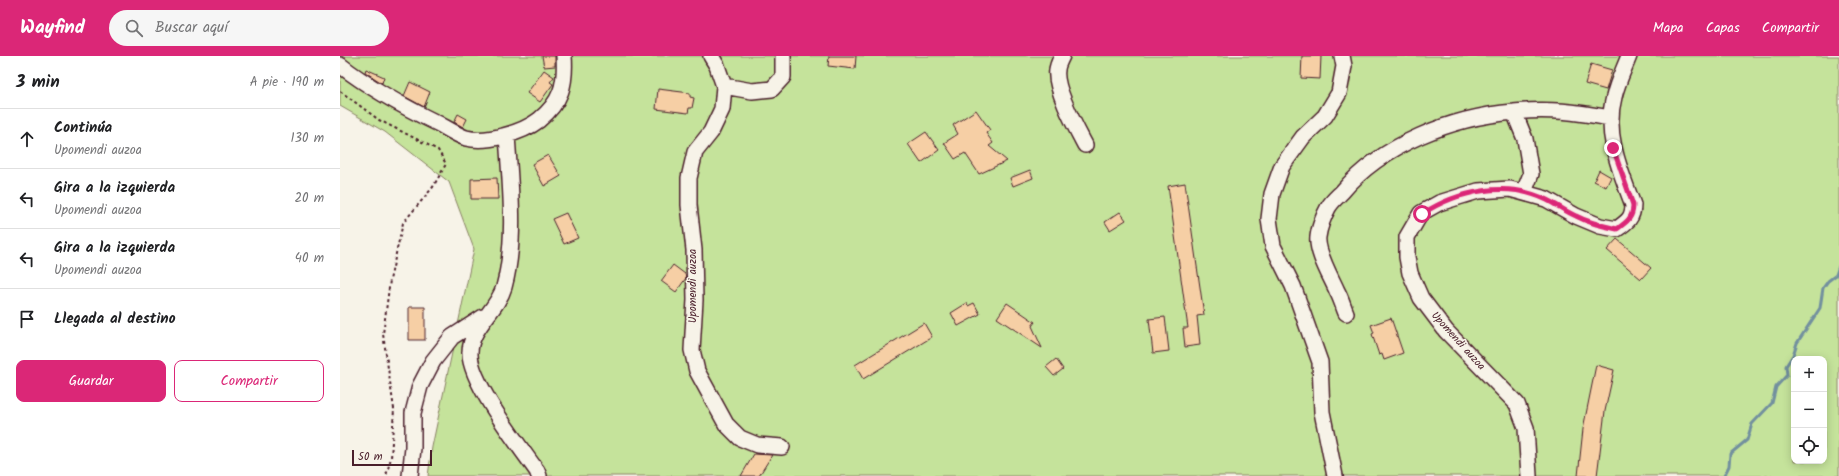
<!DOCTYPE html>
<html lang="es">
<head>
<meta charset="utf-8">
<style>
  body { margin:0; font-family:Kalam,sans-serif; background:#f6f6f6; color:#202124 }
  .controls { position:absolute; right:12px; bottom:12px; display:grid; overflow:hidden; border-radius:8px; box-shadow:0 2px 10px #0003 }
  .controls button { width:36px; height:36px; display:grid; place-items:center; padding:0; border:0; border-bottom:1px solid #e0e0e0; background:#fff; color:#202124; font:20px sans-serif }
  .scale { position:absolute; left:12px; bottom:10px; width:80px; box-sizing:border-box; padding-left:4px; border:2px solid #4a1f2b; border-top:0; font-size:11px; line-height:14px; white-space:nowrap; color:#4a1f2b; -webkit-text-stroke:3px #f7f3e8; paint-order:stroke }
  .stop { position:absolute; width:12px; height:12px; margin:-9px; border:3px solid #db2777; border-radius:50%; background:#fff }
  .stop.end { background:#db2777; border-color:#fff; box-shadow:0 1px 4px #0008 }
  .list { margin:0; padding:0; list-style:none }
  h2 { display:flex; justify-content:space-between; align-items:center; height:52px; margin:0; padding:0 16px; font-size:17px }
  h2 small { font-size:13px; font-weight:400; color:#757577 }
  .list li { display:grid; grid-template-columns:26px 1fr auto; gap:12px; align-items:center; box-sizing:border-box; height:60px; padding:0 16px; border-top:1px solid #e0e0e0 }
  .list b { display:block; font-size:15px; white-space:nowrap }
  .list p { margin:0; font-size:13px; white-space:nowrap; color:#757577 }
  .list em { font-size:13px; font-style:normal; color:#757577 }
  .actions { display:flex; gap:8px; padding:12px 16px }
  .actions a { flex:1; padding:9px 0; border:1px solid #db2777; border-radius:8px; text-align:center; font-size:14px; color:#db2777 }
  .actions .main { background:#db2777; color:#fff }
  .icon { flex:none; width:22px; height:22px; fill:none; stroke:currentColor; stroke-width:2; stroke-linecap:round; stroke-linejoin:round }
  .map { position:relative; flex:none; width:1499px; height:420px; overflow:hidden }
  header { display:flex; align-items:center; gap:24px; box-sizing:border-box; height:56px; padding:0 20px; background:#db2777; color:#fff }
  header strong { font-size:19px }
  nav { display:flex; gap:22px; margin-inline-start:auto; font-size:14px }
  .search { width:280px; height:36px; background:#f6f6f6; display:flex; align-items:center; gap:10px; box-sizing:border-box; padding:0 14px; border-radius:22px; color:#757577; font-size:15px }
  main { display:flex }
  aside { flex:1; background:#fff }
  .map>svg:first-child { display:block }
</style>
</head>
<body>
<header>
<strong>Wayfind</strong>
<div class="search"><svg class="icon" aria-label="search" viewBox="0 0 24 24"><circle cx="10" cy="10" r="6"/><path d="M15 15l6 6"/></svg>Buscar aquí</div>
<nav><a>Mapa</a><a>Capas</a><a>Compartir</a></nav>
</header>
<main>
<aside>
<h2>3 min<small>A pie · 190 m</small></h2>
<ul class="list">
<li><svg class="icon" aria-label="ahead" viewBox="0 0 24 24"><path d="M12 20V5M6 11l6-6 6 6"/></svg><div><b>Continúa</b><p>Upomendi auzoa</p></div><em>130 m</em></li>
<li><svg class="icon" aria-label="left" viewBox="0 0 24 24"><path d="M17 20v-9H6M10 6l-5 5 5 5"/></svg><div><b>Gira a la izquierda</b><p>Upomendi auzoa</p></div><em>20 m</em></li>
<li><svg class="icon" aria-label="left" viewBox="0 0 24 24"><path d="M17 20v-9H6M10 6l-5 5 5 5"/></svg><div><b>Gira a la izquierda</b><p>Upomendi auzoa</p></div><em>40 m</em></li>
<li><svg class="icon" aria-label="arrive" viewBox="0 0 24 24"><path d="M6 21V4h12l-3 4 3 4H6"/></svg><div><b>Llegada al destino</b></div></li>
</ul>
<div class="actions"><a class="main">Guardar</a><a>Compartir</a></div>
</aside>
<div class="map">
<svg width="1499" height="420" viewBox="0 0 1499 420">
  <rect width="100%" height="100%" fill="#f7f3e8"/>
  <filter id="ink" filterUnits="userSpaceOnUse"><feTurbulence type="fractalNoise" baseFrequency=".025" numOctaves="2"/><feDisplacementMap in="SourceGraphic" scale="8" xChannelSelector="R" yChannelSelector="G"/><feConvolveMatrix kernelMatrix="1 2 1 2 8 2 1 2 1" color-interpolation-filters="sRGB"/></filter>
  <g filter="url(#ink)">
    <path fill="#c5e39b" stroke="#888163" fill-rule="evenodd" d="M0 0H1499V420H88L92 391 134 193 109 126 45 76 0 50ZM1454 303H1484V405H1454Z"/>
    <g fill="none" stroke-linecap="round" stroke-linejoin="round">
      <path stroke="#72909e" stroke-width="3" d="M1384 420 1389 410 1390 398 1407 384 1412 368 1432 347 1436 331 1447 319 1446 310 1453 299 1457 287 1480 252 1483 232 1488 225 1496 219 1499 210"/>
    </g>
    <path fill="#f6cfa5" stroke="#4a1f2b" d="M202 0H215V10L204 11Z
      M489 0H516L515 13 488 10Z
      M962 0H981L980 23 961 22Z
      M1251 8 1272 14 1266 34 1245 28Z
      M26 13 44 21 42 27 25 16Z
      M204 14 214 21 210 26 213 28 200 46 187 37Z
      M70 26 90 36 84 51 64 40Z
      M318 33 350 37V41L354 42 352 52H349L348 57 316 53Z
      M636 54 650 74 646 77 653 87 649 90 667 105 639 118 625 97 615 103 604 87 618 78 613 69Z
      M118 58 127 63 123 71 114 66Z
      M586 76 599 94 581 107 568 88Z
      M208 99 221 120 204 130 192 108Z
      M690 114 693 122 673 130 670 122Z
      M1259 114 1271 121 1266 131 1254 125Z
      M157 122 158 143H131V123Z
      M845 127 864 259 857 260 860 289 845 291 843 272H848L828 130Z
      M780 156 786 164 770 174 765 166Z
      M226 157 238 182 224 188 212 163Z
      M1277 183 1311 212 1301 223 1267 194Z
      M333 209 345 218 346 222 336 236 321 225Z
      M627 247 628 250 634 247 640 258 618 270 611 257Z
      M667 247 695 266 692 270 702 292 657 262Z
      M69 251H85V284H69Z
      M825 261 829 295 813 297 809 263Z
      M1051 262 1063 297 1044 304 1042 298 1039 299 1032 278 1034 277 1031 269Z
      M584 267 592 281 523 323 515 309Z
      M716 303 723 313 714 320 706 311Z
      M1256 309 1274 314 1265 355 1257 420H1238L1243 373Z
      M414 398 432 399 419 420H401Z"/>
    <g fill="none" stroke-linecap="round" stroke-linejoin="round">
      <defs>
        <path id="minor" d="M371 0 377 10 384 30 382 53 371 76 355 96 349 122V149L354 194 355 244 352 294 357 315 386 368 400 382 417 389 442 391
          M722 0C720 4 717 10 717 14 714 32 736 72 745 89
          M0 9C31 33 64 51 99 68 108 73 117 79 126 82 147 87 182 77 199 64 221 46 226 29 224 0
          M384 30 412 35 432 33 443 21V0
          M1174 56 1185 83 1191 118 1184 136
          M167 79C170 128 177 183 164 231 157 255 130 271 130 297 129 325 180 391 197 415L199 420
          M1006 257C1003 250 1001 242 997 235 991 221 976 196 978 181 979 172 984 159 988 152 991 146 997 141 1002 136 1042 88 1113 61 1174 56 1208 52 1237 56 1270 62
          M70 420 73 392V357L80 330 93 305 112 281 143 261
          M995 420 982 356 980 306 953 230 933 190 929 163 932 138 942 110 963 81 985 60 999 37 1004 10 1002 0
          M1189 420 1186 372 1177 348 1106 275 1081 242 1070 217 1067 201V181L1081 157 1099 147 1138 135 1170 133 1206 143 1236 160 1260 170 1277 173C1287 166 1293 162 1293 149 1280 114 1264 78 1274 41 1277 27 1284 13 1289 0"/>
      </defs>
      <use href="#minor" stroke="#4a1f2b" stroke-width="18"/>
      <path stroke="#4a1f2b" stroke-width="2" stroke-dasharray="3 3" stroke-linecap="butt" d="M0 35 39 64 98 94 106 108 93 131 63 167 50 224 43 278 54 353 51 402 46 420"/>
      <use href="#minor" stroke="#f7f3e8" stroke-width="15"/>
    </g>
  </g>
  <g fill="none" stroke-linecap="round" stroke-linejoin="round" filter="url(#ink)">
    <path stroke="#db2777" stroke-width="5" d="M1082 158C1117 135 1167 124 1207 144 1217 149 1226 156 1236 160 1249 167 1263 170 1277 173 1287 166 1293 162 1293 149L1273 92"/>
  </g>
  <g text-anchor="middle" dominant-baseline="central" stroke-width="3" stroke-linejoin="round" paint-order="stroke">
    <g font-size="11" fill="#4a1f2b" stroke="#f7f3e8">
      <text transform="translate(353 230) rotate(-90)">Upomendi auzoa</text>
      <text transform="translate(1118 285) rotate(48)">Upomendi auzoa</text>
    </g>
  </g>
</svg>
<div class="controls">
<button>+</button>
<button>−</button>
<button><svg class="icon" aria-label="locate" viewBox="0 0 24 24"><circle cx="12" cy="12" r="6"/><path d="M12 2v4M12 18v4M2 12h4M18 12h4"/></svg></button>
</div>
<div class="scale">50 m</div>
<div class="stop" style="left:1082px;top:158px"></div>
<div class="stop end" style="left:1273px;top:92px"></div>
</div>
</main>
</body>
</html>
